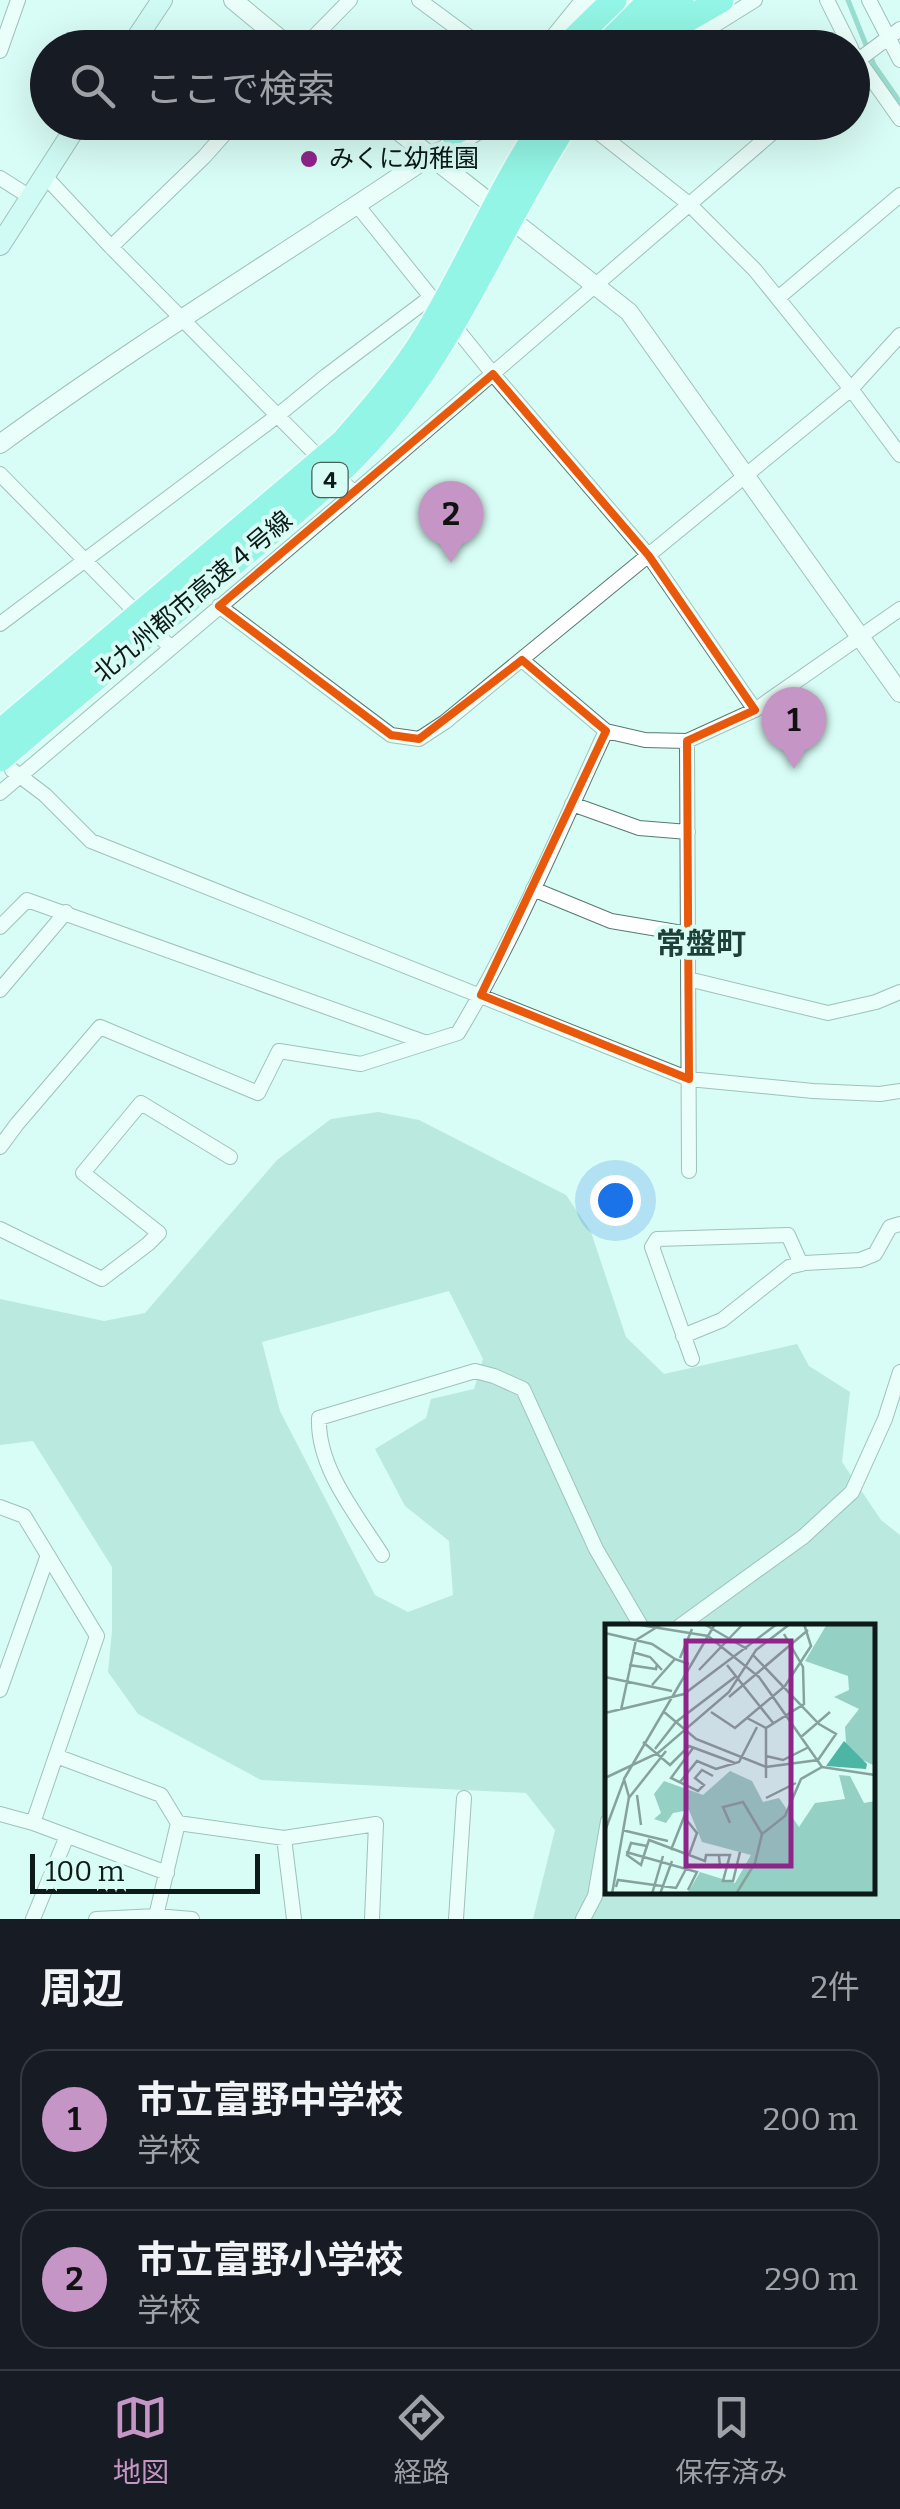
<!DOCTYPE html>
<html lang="ja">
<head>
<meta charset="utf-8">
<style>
  body { margin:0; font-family:Bitter,"Noto Sans JP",serif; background:#242831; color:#f1f3f6 }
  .scale { position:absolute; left:30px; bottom:25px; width:230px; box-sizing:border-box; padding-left:10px; border:5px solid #0d1a18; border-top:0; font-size:28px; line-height:35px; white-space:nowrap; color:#0d1a18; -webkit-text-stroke:8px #d8fdf5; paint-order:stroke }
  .you { position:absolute; left:615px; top:1200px; width:35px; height:35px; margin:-25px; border:8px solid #fff; border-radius:50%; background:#1a73e8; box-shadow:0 0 0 15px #1a73e833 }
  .badge { display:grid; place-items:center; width:65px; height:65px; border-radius:50%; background:#c596c5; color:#111; font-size:32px; font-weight:700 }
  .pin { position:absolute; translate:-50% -82px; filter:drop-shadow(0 2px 5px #0008) }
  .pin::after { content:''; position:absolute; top:52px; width:35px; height:30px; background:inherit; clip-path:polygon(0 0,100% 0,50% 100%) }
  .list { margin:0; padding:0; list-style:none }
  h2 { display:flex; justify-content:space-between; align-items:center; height:130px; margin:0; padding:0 40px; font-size:42px }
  h2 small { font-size:32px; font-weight:400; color:#9ea1a6 }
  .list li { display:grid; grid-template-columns:65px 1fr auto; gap:30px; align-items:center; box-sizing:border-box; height:140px; margin:0 20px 20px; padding:0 20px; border:2px solid #363941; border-radius:30px }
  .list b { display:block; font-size:38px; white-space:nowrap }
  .list p { margin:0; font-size:32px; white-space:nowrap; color:#9ea1a6 }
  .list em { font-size:32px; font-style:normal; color:#9ea1a6 }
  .icon { flex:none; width:55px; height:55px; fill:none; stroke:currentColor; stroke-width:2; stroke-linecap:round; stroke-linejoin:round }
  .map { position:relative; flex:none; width:900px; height:1919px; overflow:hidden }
  .search { position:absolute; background:#171b24; box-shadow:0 10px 40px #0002; left:30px; right:30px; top:30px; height:110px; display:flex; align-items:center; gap:25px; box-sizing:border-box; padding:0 35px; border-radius:55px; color:#9ea1a6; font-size:38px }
  .sheet { height:450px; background:#171b24 }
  nav { display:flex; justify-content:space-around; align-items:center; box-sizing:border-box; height:140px; border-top:2px solid #363941; background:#171b24; font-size:28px; color:#9ea1a6 }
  nav a { display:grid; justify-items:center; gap:5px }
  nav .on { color:#c596c5 }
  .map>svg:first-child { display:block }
</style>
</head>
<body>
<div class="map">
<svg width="900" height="1919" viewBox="0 0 900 1919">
  <rect width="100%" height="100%" fill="#d8fdf5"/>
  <path fill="#94d0c3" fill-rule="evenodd" d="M378 1112 419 1120 566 1195 591 1232 626 1337 664 1374 797 1344 809 1366 850 1392 842 1462 881 1520 900 1535V1919H533L555 1830 526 1793 261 1780 138 1714 108 1672 112 1631V1567L33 1441 0 1445V1299L104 1321 145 1313 277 1160 331 1119ZM449 1291 483 1359 474 1389 431 1399 426 1418 375 1449 405 1506 449 1541 453 1595 408 1612 375 1595 280 1411 262 1342ZM608 1626H872V1892H608Z"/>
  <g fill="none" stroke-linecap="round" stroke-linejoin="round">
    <path stroke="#4db5a3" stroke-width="5" d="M848 0 874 65 900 102"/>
    <defs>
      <path id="minor" d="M419 0 484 48
        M827 0 851 48
        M869 0 900 60
        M303 48 350 0
        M678 48 755 0
        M0 51 18 0
        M852 51 900 119
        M853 64 900 29
        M585 122 689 204 755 270 851 389 900 455
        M43 174 111 247 354 493
        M0 178 30 197
        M357 205 493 374 649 556 755 710
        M111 247 204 157 235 122
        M778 298 900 195
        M0 474 170 647
        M219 606 391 735 419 739 445 722 851 389 900 335
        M0 624 277 416 326 376 431 297
        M522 660 606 731 645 740 687 741 755 710 900 609
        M687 741 689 1171
        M12 770 45 795 91 841 689 1079 813 1091 880 1094 900 1091
        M0 793 354 493 785 122
        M572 804 639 828 688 832
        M533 889 611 921 688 934
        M0 927 27 900 427 1043
        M688 979 828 1013 876 1002 900 992
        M0 990 66 912
        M0 1147 17 1124 100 1027 258 1093 279 1051 361 1064 458 1033C516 937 559 832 606 731
        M0 1229 102 1279 148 1244 159 1233 83 1173 141 1103 230 1157
        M683 1336 722 1320 789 1267 805 1263 860 1260 875 1254 890 1227 900 1224
        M692 1359 652 1247 657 1239 788 1235 801 1264
        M0 1507 24 1516 97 1636 33 1823
        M382 1555C357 1515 317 1468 319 1418L475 1371 494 1376 523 1389 596 1549 641 1626
        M680 1626 803 1537 852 1492 885 1419 900 1372
        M0 1690 48 1555
        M56 1756 161 1795 178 1823
        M0 1814 33 1823 167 1873
        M284 1838 294 1919
        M156 1916 178 1823 284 1838 376 1824 372 1919
        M33 1919 67 1836
        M96 1919 156 1916 192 1919
        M456 1919 464 1798
        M583 1919 595 1896 608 1821"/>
      <path id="tertiary" d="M233 0 291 48
        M546 48 585 0
        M387 122 629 312 900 693
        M0 444C139 342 287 253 430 156L458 143 491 122"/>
      <path id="secondary" d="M130 48 162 0
        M0 245 79 122"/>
      <path id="motorway" d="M639 36 681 0
        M565 48 614 0
        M603 48 651 0
        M638 48 721 0
        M453 133 474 122"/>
    </defs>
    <use href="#minor" stroke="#587972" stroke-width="16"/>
    <use href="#tertiary" stroke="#587972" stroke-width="20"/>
    <use href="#secondary" stroke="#587972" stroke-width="22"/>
    <use href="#motorway" stroke="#fff" stroke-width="28"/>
    <use href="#minor" stroke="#fff" stroke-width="14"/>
    <use href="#tertiary" stroke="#fff" stroke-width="18"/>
    <use href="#secondary" stroke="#c5f9f1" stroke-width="20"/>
    <use href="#motorway" stroke="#3fecd1" stroke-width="25"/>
    <defs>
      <path id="motorway-bridge" d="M0 732 343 442C374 407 404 372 428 332 469 263 500 189 544 122
        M0 759C75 695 151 632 226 569 286 519 349 471 397 408 465 320 506 215 567 122"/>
    </defs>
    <use href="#motorway-bridge" stroke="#fff" stroke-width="28" stroke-linecap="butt"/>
    <use href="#motorway-bridge" stroke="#3fecd1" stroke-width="25"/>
  </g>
  <path d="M0 0H900V1919H0ZM493 374 649 556 755 710 687 741 689 1079 481 995 606 731 522 660 419 739 391 735 219 606Z" fill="#d8fdf5" fill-opacity=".55" fill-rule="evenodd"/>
  <path fill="none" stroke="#e8590c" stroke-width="8" stroke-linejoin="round" d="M493 374 649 556 755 710 687 741 689 1079 481 995 606 731 522 660 419 739 391 735 219 606Z"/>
  <circle fill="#8f258a" stroke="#d8fdf5" stroke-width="4" cx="309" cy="159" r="10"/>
  <g text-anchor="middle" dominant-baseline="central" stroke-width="8" stroke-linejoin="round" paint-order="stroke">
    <rect fill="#d8fdf5" stroke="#4a5e5a" stroke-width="2.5" x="312.5" y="463" width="35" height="34" rx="8"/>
    <g font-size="22" font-weight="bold" fill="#0d1a18">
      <text x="330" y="480">4</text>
    </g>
    <g font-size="25" fill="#0d1a18" stroke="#d8fdf5" text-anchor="start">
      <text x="329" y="159">みくに幼稚園</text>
    </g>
    <g font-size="25" fill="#0d1a18" stroke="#d8fdf5">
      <text transform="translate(193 597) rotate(-40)">北九州都市高速４号線</text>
    </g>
    <g font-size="30" font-weight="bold" fill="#1f3f39" stroke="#d8fdf5">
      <text x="701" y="944">常盤町</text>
    </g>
  </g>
  <g transform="translate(605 1624)">
    <rect width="270" height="270" fill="#d8fdf5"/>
    <path d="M222 0H270V142L245 130 241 119 240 103 254 85 229 73 244 66 243 52 200 37ZM125 147 147 157 158 178 174 174 194 203 210 179 240 175 234 151 245 152 259 179 270 177V270H82L95 248 130 259 146 231 97 218 84 186 68 189 61 199 49 195 56 189 49 170 59 157 98 171Z" fill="#94d0c3"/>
    <path d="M239 117 262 140 261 145 221 142Z" fill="#4db5a3"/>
    <path fill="none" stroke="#87a29d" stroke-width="2.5" d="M29 0 103 12 154 53 217 143M99 0 142 25M0 9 47 20 70 35M27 28 45 33 57 46M75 34 87 5M24 41 51 45 52 40M122 41 169 100M94 46 138 0M0 53 67 67M47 61 70 35 84 40M124 73 203 6M16 86 31 16 57 0M58 87 91 115 161 143 213 136 231 110 214 100 148 31M106 88 130 104 180 62 206 22 199 0M0 89 79 70 172 0M142 94 161 104 199 80 198 43 179 10M161 104V154M196 113 225 88M38 118 65 141 84 122 130 139M88 124 66 154 93 167 99 161 90 154 97 146 108 152M50 125 71 98 130 53M161 132 178 136 204 123M0 154 53 129 124 68 151 26 185 0M75 158 92 137 111 145 134 138 152 103M32 171 36 201M161 174 191 159M23 175 61 127M125 199 118 183 138 178 157 210M17 206 63 217M0 207 19 156M42 222 26 219 22 231 36 241 39 231 44 216 100 237 101 231H125L118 257H128L135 228M66 226 79 193 92 209 84 231M21 228 92 248 83 266M82 242 115 243 114 232M11 263 13 256 71 264 82 243M7 270 24 173 19 155 110 0M47 270 58 232M55 270 67 237M131 270 150 239 157 210 180 192 196 155 217 143 270 151"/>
    <path fill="#8f258a" fill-opacity="0.15" stroke="#8f258a" stroke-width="5" d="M81 17H186V242H81Z"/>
    <rect width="270" height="270" fill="none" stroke="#0d1a18" stroke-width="5"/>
  </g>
</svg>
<div class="scale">100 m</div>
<div class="you"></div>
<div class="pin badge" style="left:794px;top:769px">1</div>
<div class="pin badge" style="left:451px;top:563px">2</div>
<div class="search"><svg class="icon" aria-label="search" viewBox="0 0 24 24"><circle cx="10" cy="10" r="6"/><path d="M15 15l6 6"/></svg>ここで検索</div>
</div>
<section class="sheet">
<h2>周辺<small>2件</small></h2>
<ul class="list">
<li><span class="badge">1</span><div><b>市立富野中学校</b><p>学校</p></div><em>200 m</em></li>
<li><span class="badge">2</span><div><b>市立富野小学校</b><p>学校</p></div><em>290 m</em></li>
</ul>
</section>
<nav>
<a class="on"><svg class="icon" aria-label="map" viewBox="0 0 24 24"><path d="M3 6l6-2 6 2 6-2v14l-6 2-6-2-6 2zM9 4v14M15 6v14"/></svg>地図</a>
<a><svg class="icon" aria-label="directions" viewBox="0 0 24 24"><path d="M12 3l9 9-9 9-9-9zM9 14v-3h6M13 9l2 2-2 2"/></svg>経路</a>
<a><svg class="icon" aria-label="saved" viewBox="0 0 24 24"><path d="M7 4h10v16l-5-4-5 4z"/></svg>保存済み</a>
</nav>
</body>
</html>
